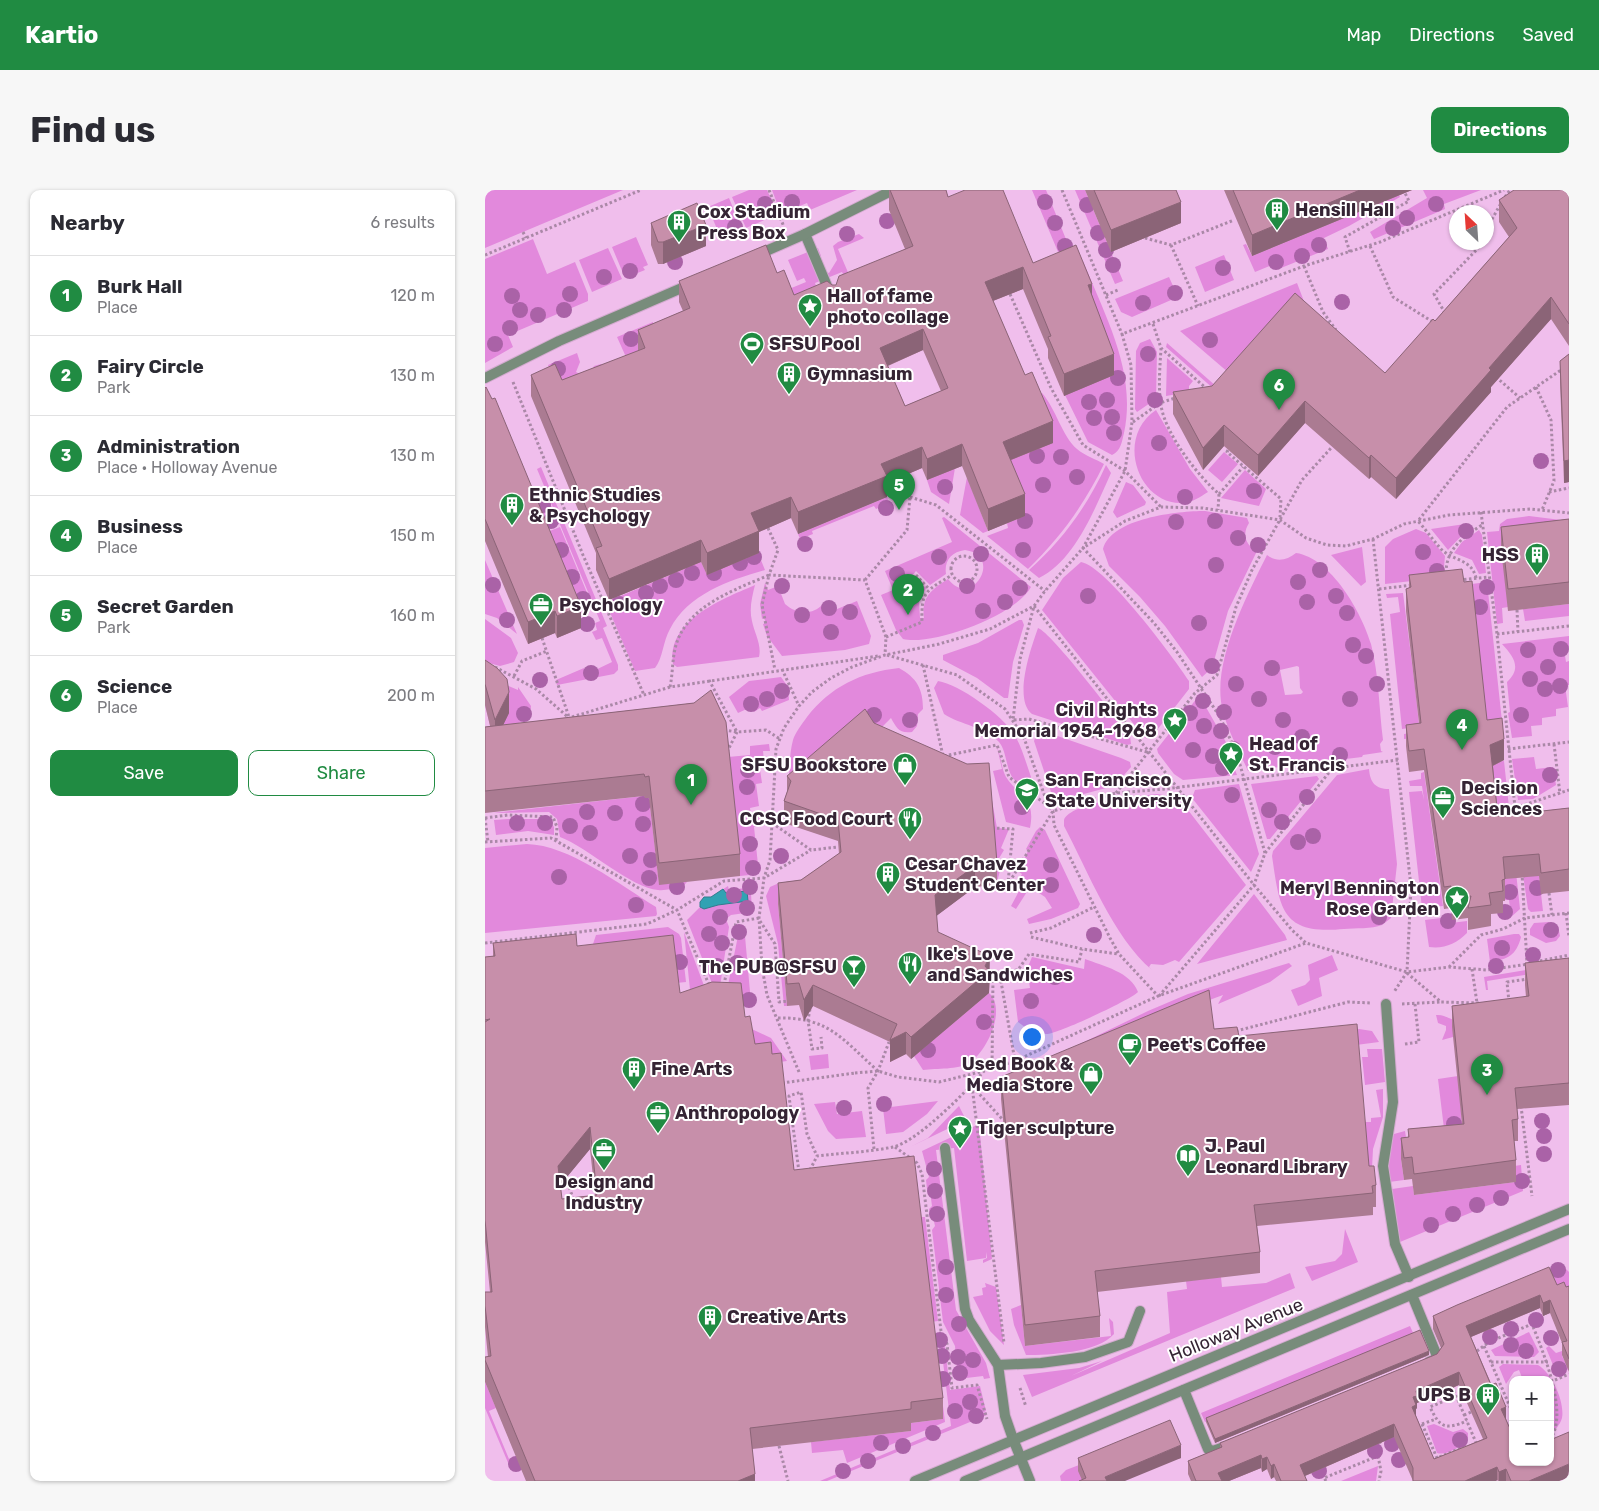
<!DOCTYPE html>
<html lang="en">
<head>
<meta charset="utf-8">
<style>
  body { margin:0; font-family:Rubik,sans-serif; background:#f7f7f7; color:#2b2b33 }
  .controls { position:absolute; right:15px; bottom:15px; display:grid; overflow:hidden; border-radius:10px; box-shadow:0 1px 4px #0004 }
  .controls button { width:45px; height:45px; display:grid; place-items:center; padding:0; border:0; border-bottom:1px solid #e1e1e2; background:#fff; color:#2b2b33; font:25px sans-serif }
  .compass { position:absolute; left:964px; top:15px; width:45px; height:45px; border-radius:50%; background:#fff; box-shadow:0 1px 4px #0004; rotate:335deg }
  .you { position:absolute; left:546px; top:846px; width:18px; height:18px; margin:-12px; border:4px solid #fff; border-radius:50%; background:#1a73e8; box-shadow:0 0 0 8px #1a73e833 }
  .badge { display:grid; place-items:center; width:32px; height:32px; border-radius:50%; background:#208b42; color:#fff; font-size:16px; font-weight:700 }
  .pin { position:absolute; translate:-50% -41px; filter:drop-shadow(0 1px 2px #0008) }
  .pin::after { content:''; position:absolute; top:26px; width:18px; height:15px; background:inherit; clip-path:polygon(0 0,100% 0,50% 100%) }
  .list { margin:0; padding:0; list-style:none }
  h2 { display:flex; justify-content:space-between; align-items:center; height:65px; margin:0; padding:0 20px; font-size:21px }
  h2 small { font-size:16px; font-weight:400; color:#7c7c81 }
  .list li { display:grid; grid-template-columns:32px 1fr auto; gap:15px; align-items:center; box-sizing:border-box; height:80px; padding:0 20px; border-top:1px solid #e1e1e2 }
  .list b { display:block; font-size:19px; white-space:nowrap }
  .list p { margin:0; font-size:16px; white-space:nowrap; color:#7c7c81 }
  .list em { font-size:16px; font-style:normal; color:#7c7c81 }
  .actions { display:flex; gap:10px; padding:15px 20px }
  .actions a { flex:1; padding:11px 0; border:1px solid #208b42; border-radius:10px; text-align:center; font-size:18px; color:#208b42 }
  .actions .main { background:#208b42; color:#fff }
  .map { position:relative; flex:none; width:1084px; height:1291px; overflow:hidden; border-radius:10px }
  header { display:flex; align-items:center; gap:30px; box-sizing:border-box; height:70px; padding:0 25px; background:#208b42; color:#fff }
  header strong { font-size:24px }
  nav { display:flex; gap:28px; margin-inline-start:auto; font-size:18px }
  .intro { display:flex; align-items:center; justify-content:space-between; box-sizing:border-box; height:120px; padding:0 30px }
  h1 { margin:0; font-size:35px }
  .button { padding:12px 22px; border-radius:10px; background:#208b42; color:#fff; font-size:18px; font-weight:700 }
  main { display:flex; gap:30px; padding:0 30px }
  aside { flex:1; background:#fff; border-radius:10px; box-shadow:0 1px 4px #0004 }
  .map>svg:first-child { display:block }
</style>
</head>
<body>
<header>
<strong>Kartio</strong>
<nav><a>Map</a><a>Directions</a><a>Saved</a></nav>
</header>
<div class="intro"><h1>Find us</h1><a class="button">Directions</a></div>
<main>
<aside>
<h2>Nearby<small>6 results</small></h2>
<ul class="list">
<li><span class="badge">1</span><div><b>Burk Hall</b><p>Place</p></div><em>120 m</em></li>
<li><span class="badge">2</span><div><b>Fairy Circle</b><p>Park</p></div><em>130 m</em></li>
<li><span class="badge">3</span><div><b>Administration</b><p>Place · Holloway Avenue</p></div><em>130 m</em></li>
<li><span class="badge">4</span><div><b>Business</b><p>Place</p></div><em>150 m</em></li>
<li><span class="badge">5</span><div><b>Secret Garden</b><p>Park</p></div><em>160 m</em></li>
<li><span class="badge">6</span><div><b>Science</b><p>Place</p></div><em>200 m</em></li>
</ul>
<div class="actions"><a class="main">Save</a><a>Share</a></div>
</aside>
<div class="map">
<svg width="1084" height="1291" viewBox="0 0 1084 1291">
  <rect width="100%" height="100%" fill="#fccdf7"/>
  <path fill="#f0beec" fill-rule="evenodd" d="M0 0H1084V1291H0ZM972 22H1002V52H972ZM1028 1190H1065V1272H1028Z"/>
  <path fill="#e289dc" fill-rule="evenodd" d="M0 0H138L0 58Z
    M264 0H282L293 24 261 38 247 7Z
    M287 0H372L325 20 322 13 296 24Z
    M547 0H561L587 64 576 69Z
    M590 0H600L638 91 630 94Z
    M938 0H996L959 14 960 19 889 49 885 42 942 8Z
    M914 5 915 7 864 36 839 48 843 59 796 78 794 72 770 82 758 55 761 54 767 66Z
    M244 8 257 40 236 49 223 17Z
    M374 44 379 48 353 59 368 94 362 92 357 82 330 93 331 96 317 123 304 99 321 92 319 88 312 91 303 70 333 58 336 66 331 77 344 83 352 70 348 56 353 52Z
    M151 47 163 75 158 77 160 80 140 88 127 57Z
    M48 49 62 84 90 72 103 104V111L23 145 28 157 0 173V69Z
    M123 58 137 89 107 102 94 70Z
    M739 65 749 90 720 102 710 77Z
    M598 71C620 126 652 182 639 243 637 251 636 261 627 265L603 252 579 203 550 91Z
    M684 87 693 107 647 127 636 122 630 109Z
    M812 93 825 127 751 189 695 141Z
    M168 132V155L141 167 132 147Z
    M665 149 672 162 671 209 652 222 650 219 651 161 655 153Z
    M682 153 732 197 730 200 681 157Z
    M92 163 95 172 91 182 103 188 109 176 116 174 121 186 71 196 63 175Z
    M682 168 708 191 704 196V202L681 206Z
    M557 203C571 219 577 246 592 259 600 266 611 269 619 274 599 315 575 348 543 379L502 346 523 338 522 333 540 326 518 273 549 207Z
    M671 220 705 279 723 302C715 307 708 312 698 313 654 316 629 248 671 220Z
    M739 262 753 274 737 292 723 280Z
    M621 275 626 283C611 316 590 371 554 388L544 380C577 351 603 315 621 275Z
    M56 277 122 436 118 438 133 475V480L129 484 72 495 71 490 99 478 102 484 127 472 117 448 111 450 107 442 112 440 110 433 115 431 52 279Z
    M470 278 464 314 446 302 442 290Z
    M760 280 781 299 774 316 736 308Z
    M482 287 503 341 498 343 475 325Z
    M641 292 648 295 661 312 660 315 632 328 628 322Z
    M58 296 74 334 56 342 40 303Z
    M402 307 404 313 391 319 389 316 327 341 328 344 315 349 313 344Z
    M720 321 762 328 764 333C757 344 760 355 772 361L743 421 727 478 717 487 680 436 655 407 624 376 618 359C626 328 693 321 720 321Z
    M1044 326 1084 331 1023 417 1017 418 1018 433 1012 434 1002 342 1014 341 1015 334 1022 329Z
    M459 327 546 397C531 425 448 456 418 449L411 440 396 405 408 400 400 381 467 352 457 328ZM480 360C519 365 487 420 463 389 447 399 436 407 439 428H435L434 411 441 398 427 386 431 381 445 395 461 384C459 371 466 362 480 360Z
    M980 334H985L983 339 963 360 946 339Z
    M75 337 105 410 87 417 57 344Z
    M931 339 941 343 960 366 958 388H955L954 381 945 382V389L900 394V357L908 349Z
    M994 340 997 345 1001 383 994 384 987 370 969 363 977 352Z
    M877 357 881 392 876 396 846 365Z
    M273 363 280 380C245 390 203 404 185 439 178 451 178 468 170 478L150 481 124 420 126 410 216 372 222 384Z
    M811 363C846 368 877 423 886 454 894 485 894 519 898 550L895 554 896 561 898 562 878 565 877 567 763 581C755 562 743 542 738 521 725 476 762 405 782 365 792 373 802 370 811 363ZM812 476 814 477 815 498 818 502 816 504 800 505 795 480Z
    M0 370 32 444 12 428 0 424Z
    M596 372C621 376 689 468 704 491V499L665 549 660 548 557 420 578 388Z
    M1002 392 1019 550 1002 552 956 398Z
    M280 393 283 400 293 396 300 414C311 424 327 426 338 414L342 423 372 411 386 446 384 454 360 460 297 466 282 446 278 434 281 433 279 428 277 429 275 414Z
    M270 395C267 407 264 419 267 431 269 442 277 455 274 467L192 477 188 474C181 430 240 408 270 395Z
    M918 403 930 497 923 498 930 497 936 554 931 548 919 549V544L931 542 924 538 917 539 905 424 915 422 913 407 902 408 901 404Z
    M1084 414V426L1040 431 1038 419Z
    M0 429 26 448 33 463 29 472 15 476 0 472Z
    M534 430H537L539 435 528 472 523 508H519L492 488 458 470V465L493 453Z
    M553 438C567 443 631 528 645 546L646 554 642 555 547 524C528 509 546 458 553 438Z
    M1084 446V458L1079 459 1081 472 1084 471V495H1080L1083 517 1071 519V526L1057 528V535L1046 536 1047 546 1027 548 1023 523 1025 522 1022 492C1037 478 1029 467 1017 454Z
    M414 478C432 488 438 499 438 519L433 524 432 536 427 542C414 544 411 537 406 528L393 541 303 596C305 582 304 564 308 550 310 543 317 534 322 527 345 497 376 482 414 478Z
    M0 486 33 500V497L46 516C45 536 22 536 6 539L0 515Z
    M296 487 303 497 304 510 277 521 275 518 269 522 266 517 253 523 244 507 264 491Z
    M453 491C474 494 518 526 529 544 537 557 541 573 546 587L542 593C519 596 525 565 514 552 500 537 476 535 459 524L449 498Z
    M712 508 718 512 746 561 743 562 752 585 698 590 689 584 673 563 672 559Z
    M558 541 636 568 645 572 646 577 633 592 621 598 573 611 567 605 549 551 552 543Z
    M284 554 285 561H278L279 572 274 573 277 593 271 594 274 616 265 618 266 625 275 624 276 636 269 637 274 684 255 686 243 567 265 565V556Z
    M512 557C516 565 516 578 521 587 534 607 551 607 545 638L521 632 508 581 517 579Z
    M1049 567 1051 579 1068 577 1071 595 1048 609 1033 610 1027 569Z
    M1019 571 1035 719 1026 727 1024 710H1020L1005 572Z
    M884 579C885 592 890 599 904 599L912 674 906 728C903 730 900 733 897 735 887 739 870 738 859 739 796 745 795 719 787 666L788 661 852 585Z
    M939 582 947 639 940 640 947 639 958 716 937 718 924 602 937 601 939 610 936 611 939 610 937 596H925L924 591 936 589V583Z
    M832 586 834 589 785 649H782L766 594Z
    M504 594 512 638 524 639 516 658 519 660 513 670 517 673 512 692Z
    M754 594 774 664 766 682 707 608 710 600Z
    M672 604 684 606 696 611 761 695 694 772 690 770 678 775 666 774 664 777 667 780C628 747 603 681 579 636V630C586 612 653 606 672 604Z
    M159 606 160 608H164L174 694 202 692 196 698C189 698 180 701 173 700 148 699 102 657 75 647L72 629 64 622 8 623Z
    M23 629H64L69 637V645L43 641 11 645 9 630Z
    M555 637 560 640 595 714 593 718 566 729 544 734 542 729 567 718 560 707 545 697 531 719 526 716 534 701 531 699 536 691 534 689 537 684 534 682 540 673 538 671 543 661 541 659 551 641Z
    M42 654C84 655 135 695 171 717L172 724 171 726 0 743V658Z
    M1038 685 1054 686 1058 721 1046 722 1043 719Z
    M294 693 293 714 302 816H299L293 754 281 706 285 697Z
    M243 696 244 700 269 697V703H266L267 722 246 725 241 729 244 737 234 803 230 801 202 730 215 717 217 709 226 707Z
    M769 704 800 745 802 750 712 774Z
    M956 728 958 734 982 731V743C971 754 959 759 944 757L940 730Z
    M1064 732 1073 736 1075 746 1071 751 1061 753 1045 745V739L1049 733Z
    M259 735 266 813 207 819 199 742 224 809 241 805 255 736Z
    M183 737 194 744 196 748 201 792 191 793 107 757 111 745Z
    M1029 744H1034L1036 747C1031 766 1023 769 1005 772L1002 749Z
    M847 765 853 780 834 788 837 806 813 816 806 800 820 795 825 790 823 775Z
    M547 767 599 779 600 769C618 776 646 782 653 802 647 809 571 845 561 844 550 844 541 838 533 832L529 800 545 798 542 779Z
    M804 773 807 776 785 792 733 814 738 805 560 871 663 821 703 804Z
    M1084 773V778L1002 791 1003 800H1001L999 787Z
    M504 803C522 819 502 862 484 873 473 880 452 878 438 880L429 866Z
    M951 825C960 824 964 830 972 830L968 847 957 850 961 840V836L953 833Z
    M258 835 286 848 302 871 274 875Z
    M874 839 887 841 894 852 871 855 862 843Z
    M882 859H897L900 892 880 895 877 867H883Z
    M343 864 344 878 326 880 324 866Z
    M973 886 978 945 960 947 953 889Z
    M898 899V927L888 959 886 998 878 932H886V928L896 927 891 900Z
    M453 911 442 924 418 942 401 944 398 918Z
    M350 912 352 924 377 921 381 947 351 949 343 941 329 914Z
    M474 916 481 930 425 957 443 948Z
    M494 934 507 1069 498 1073V1070L502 1068V1062L501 1068 482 1071 469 958 451 960 471 1120 501 1173 505 1188 499 1189 498 1186 473 1189 470 1156 458 1132 447 1040 450 1036 448 1027 445 1024 444 1019 447 1016 445 1001 442 999 441 990 444 987 437 961Z
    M920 941 923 960 916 970 919 990 904 992 903 959 909 944Z
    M1036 975 1038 1001 915 1052 907 999 928 996 929 1005 1031 992 1029 976Z
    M434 1027H440L453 1131 446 1132Z
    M860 1039 873 1072 827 1091 820 1077 850 1071 857 1064Z
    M1072 1076 1079 1077 1084 1082V1109L1045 1087Z
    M805 1083 810 1098 547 1207 538 1185 594 1178 617 1171 586 1186 685 1143 682 1102 702 1099 701 1091 736 1087 737 1097 781 1093Z
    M500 1093 511 1097 519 1155 505 1141 488 1107 498 1105 497 1098 501 1097Z
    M536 1115 540 1156 626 1146 624 1128 628 1132 629 1144C613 1163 564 1165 541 1165L529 1135 526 1119Z
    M448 1135 460 1232 362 1273 358 1260 327 1263 326 1252 426 1241V1233L458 1229Z
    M925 1136 929 1145 720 1232 716 1223Z
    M1044 1142 1054 1162 1049 1167 1010 1166 1006 1160Z
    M455 1148 460 1157 465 1200 495 1196 501 1221 491 1226 501 1222 502 1225 342 1291H335L466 1236Z
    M1064 1156 1071 1163 1080 1160 1077 1166 1084 1179 1075 1183 1070 1180 1061 1158Z
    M1018 1174 1053 1175C1067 1183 1080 1212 1077 1228 1075 1235 1070 1240 1065 1244V1190H1038L1034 1180 1029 1182 1021 1194 1014 1177Z
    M0 1192 11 1218 4 1221 24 1269 31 1267 35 1277 26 1280 0 1218Z
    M949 1234 968 1242 978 1239 983 1243V1249C977 1256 962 1266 952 1263L942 1236Z
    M607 1270 597 1291H576L575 1286 581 1280Z
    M893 1276 891 1291H856Z"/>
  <path fill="#31a2b3" stroke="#327c8d" d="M238 699 241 703 262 701 263 711 233 715 219 719 215 717V712L219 707H226Z"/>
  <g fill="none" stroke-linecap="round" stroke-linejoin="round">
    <defs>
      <path id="service" d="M320 44 345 103
        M901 814 908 912 898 976 910 1054 924 1087
        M460 958 480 1119 484 1130 513 1175 520 1226 528 1249
        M927 1105 952 1166 949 1170 944 1172
        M513 1175 556 1173 600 1167 643 1152 655 1121
        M699 1200 723 1259 728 1261 739 1257"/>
      <path id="minor" d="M272 65 320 44 408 0
        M0 188 74 151 206 94
        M528 1249 545 1291"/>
      <path id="tertiary" d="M430 1291 1084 1019
        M480 1291 1084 1039"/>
    </defs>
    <use href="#service" stroke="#d4abd0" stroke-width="12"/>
    <use href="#minor" stroke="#d4abd0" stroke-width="12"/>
    <use href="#tertiary" stroke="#d4abd0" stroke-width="12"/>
    <path stroke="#aa88a7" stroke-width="3" stroke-dasharray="2.5 2.5" stroke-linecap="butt" d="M284 0 299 37
      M577 0 637 144
      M1020 7 1025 0
      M1002 38 1015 15
      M1002 40 1004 47 1002 50
      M38 42 41 48
      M660 48 686 55 749 30
      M686 55 713 116
      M885 56 908 107 948 132
      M865 62 860 47 924 11 920 3
      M0 65 156 0
      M819 76 838 122 851 140
      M525 104 566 198 598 255 640 281 676 317
      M621 105 633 100
      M960 123 949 104 999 52
      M668 134 676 158 723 200
      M676 158C675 176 673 198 676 215 680 244 713 286 734 304L733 320
      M1011 187 1035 208
      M28 192 98 365 159 505
      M1051 197 1066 230 1069 291 1057 320
      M648 232 675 213 690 208
      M743 260 742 262 796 309 795 327
      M1064 302 1084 298
      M734 304 758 277
      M425 307 451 315 560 401
      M996 322 1012 444 1031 627
      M283 338 293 360 284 385 380 390 401 447 400 465
      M888 349 926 697 922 782 909 802
      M466 379a13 13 0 1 1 26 0a13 13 0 1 1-26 0Z
      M961 383C961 359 978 347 997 335
      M431 385 444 399
      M991 388C987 369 968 371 956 359 948 350 941 340 933 331L1022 217 1076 180
      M380 390 422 340 425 307 414 284
      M974 390 1004 387
      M894 399 928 395
      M1032 420 1033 442
      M1012 444 1084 436
      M401 447 437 432C436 401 441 401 467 385
      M57 448 84 527
      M402 465 472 485 520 519 539 548 563 615 568 621 569 635 625 748 634 764 673 806
      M438 475 458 566
      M10 477 51 499 84 528
      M297 479 314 516
      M29 486 37 471 62 461
      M224 490 252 542
      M185 497C188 483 187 469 191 455 203 415 250 400 284 385L277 415 290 480
      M87 527 185 497 393 466
      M239 540 252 542 281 540 295 549
      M1069 554 1075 604
      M1023 559 1084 552
      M242 562 252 542
      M662 562 544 529 528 530 535 469 549 416 560 401 598 358 640 281 647 232 646 175 637 144 819 76 895 52 1019 0
      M459 566 512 555 524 587 562 615
      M631 603 710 503 732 485 751 417 767 380 817 290 847 257
      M1030 618 1084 600
      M0 628 23 625 68 627 72 637 71 651
      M0 628 3 652
      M287 633 326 660 353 657
      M507 638 528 639 523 693
      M0 652 66 648 192 720 225 797
      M780 663 752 564 735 527 692 462 669 433 598 358 640 331 676 317 718 318 795 330 821 348 842 355 861 356 888 349 919 334 964 325 1045 319 1084 323
      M1037 683 1042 774
      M522 696 568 621 631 603 680 599 913 570
      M1064 703 1067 725
      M1081 723 1084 747
      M275 731 290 754 294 812 305 811
      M545 743 566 738 609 717
      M546 747 597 759 633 764
      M0 753 162 734 192 720 239 691 279 688 326 660
      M1055 771 1084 765
      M964 777 996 745 1018 739 1040 728 1084 723
      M987 779 992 813
      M515 782 533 780 544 764 594 772 597 759
      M922 783 956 812 995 813
      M515 786 530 871V886
      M239 795 251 732 274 728
      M674 806 769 695 780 663 846 580
      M1024 812 1022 792 1043 789
      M917 814 956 812
      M325 819 323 830 327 859 337 858 336 847
      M293 828C344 827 357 849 393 881
      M751 841 863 812 886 813
      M920 854 934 852 930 814
      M507 878 508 787
      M314 882 282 805 277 777 274 728 279 688 285 670 291 559 299 538 314 516 327 502 346 488 367 477 400 465 454 454 505 439 549 416 769 695 807 740 821 753 922 782 964 777 1002 780 1044 774
      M370 883 393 881 413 887 454 892 499 881 530 871 673 806 821 753
      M487 896 519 1153
      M488 897 518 930
      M1036 916 1047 1006
      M410 957 432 973 437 984 456 1141 462 1154 467 1198 492 1195 502 1229
      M389 959 383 898 393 881 404 852
      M325 980 332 966C357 963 384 962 408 957 432 952 483 900 499 881
      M314 982 304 906 316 902 322 944 332 966
      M81 988 89 1011
      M999 1156 1028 1224
      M988 1164 1004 1152 1047 1134C1059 1164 1084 1225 1065 1249
      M1006 1172H1063
      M1070 1190 1084 1184
      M967 1196 992 1255
      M535 1198 541 1217
      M971 1206 945 1217C955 1238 960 1240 982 1231
      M979 1225 986 1222
      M937 1234 952 1268 976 1258 978 1261
      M937 1234 951 1229
      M294 1256 303 1291
      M893 1266 896 1281 894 1291
      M841 1291 839 1288 893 1266 894 1253 897 1251"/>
    <use href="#service" stroke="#788c7b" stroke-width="10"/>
    <use href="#minor" stroke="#788c7b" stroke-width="10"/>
    <use href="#tertiary" stroke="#788c7b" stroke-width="10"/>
    <path stroke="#aa88a7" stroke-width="3" stroke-dasharray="2.5 2.5" stroke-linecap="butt" d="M297 893 370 883"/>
  </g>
  <g fill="#aa62a7">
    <circle cx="307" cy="12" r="8"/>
    <circle cx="560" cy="12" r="8"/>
    <circle cx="280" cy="14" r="8"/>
    <circle cx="951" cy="14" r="8"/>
    <circle cx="602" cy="15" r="8"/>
    <circle cx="922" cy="28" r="8"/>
    <circle cx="402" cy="31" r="8"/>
    <circle cx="570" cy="33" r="8"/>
    <circle cx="250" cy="37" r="8"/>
    <circle cx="908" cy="38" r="8"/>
    <circle cx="613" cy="43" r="8"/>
    <circle cx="362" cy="44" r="8"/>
    <circle cx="834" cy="55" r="8"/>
    <circle cx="580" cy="56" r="8"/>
    <circle cx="621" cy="60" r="8"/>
    <circle cx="817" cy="66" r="8"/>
    <circle cx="190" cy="72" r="8"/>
    <circle cx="791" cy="72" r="8"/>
    <circle cx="628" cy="75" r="8"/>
    <circle cx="738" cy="78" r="8"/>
    <circle cx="145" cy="81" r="8"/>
    <circle cx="119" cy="87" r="8"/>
    <circle cx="690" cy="103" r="8"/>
    <circle cx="85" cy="104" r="8"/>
    <circle cx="27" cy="106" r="8"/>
    <circle cx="857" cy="112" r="8"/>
    <circle cx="658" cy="113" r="8"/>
    <circle cx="35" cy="120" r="8"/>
    <circle cx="79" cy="120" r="8"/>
    <circle cx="53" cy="125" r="8"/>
    <circle cx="25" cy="138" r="8"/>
    <circle cx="146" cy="149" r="8"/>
    <circle cx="725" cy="150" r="8"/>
    <circle cx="10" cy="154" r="8"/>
    <circle cx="663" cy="164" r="8"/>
    <circle cx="73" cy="179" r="8"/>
    <circle cx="633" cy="188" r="8"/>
    <circle cx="622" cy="210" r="8"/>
    <circle cx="670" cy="210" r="8"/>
    <circle cx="604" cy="212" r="8"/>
    <circle cx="627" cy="227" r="8"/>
    <circle cx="609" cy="228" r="8"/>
    <circle cx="629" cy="243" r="8"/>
    <circle cx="674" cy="253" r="8"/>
    <circle cx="552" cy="266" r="8"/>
    <circle cx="576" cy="267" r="8"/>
    <circle cx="1056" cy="271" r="8"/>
    <circle cx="592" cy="287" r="8"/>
    <circle cx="558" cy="295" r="8"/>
    <circle cx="460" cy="297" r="8"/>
    <circle cx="769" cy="301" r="8"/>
    <circle cx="700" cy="307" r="8"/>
    <circle cx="58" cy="315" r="8"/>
    <circle cx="401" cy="318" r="8"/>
    <circle cx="66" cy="331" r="8"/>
    <circle cx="540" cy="331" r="8"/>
    <circle cx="730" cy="331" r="8"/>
    <circle cx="691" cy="332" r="8"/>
    <circle cx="981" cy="341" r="8"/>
    <circle cx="753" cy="348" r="8"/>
    <circle cx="320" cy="354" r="8"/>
    <circle cx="773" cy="355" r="8"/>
    <circle cx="76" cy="360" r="8"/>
    <circle cx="538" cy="360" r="8"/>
    <circle cx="938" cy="362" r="8"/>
    <circle cx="496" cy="364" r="8"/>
    <circle cx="269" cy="367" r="8"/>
    <circle cx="454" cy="367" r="8"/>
    <circle cx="255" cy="373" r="8"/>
    <circle cx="731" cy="375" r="8"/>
    <circle cx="835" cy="380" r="8"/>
    <circle cx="952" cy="381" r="8"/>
    <circle cx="207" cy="383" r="8"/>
    <circle cx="229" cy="383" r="8"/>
    <circle cx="412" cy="384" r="8"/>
    <circle cx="87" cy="387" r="8"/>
    <circle cx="191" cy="390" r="8"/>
    <circle cx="813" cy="392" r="8"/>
    <circle cx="8" cy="395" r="8"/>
    <circle cx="175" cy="396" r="8"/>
    <circle cx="297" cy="396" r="8"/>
    <circle cx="482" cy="396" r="8"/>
    <circle cx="1002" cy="397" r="8"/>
    <circle cx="535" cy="398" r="8"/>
    <circle cx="425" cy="400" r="8"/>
    <circle cx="161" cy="403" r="8"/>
    <circle cx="603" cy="406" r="8"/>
    <circle cx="851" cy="406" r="8"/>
    <circle cx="98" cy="409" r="8"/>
    <circle cx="520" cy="412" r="8"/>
    <circle cx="822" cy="412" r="8"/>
    <circle cx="134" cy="414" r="8"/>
    <circle cx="995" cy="417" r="8"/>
    <circle cx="344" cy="418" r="8"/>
    <circle cx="498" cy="421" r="8"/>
    <circle cx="365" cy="422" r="8"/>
    <circle cx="862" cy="423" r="8"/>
    <circle cx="317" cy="425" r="8"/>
    <circle cx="22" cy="430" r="8"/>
    <circle cx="714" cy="433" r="8"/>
    <circle cx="102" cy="434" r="8"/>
    <circle cx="346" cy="442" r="8"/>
    <circle cx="868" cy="455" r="8"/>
    <circle cx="1076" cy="459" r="8"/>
    <circle cx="1043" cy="460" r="8"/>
    <circle cx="881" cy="466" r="8"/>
    <circle cx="727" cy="476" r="8"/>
    <circle cx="1063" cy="477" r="8"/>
    <circle cx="787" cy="478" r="8"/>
    <circle cx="106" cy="483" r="8"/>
    <circle cx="1045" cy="489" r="8"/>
    <circle cx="55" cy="490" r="8"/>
    <circle cx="751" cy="494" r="8"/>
    <circle cx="892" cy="494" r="8"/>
    <circle cx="1075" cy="496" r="8"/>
    <circle cx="1060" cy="499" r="8"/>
    <circle cx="297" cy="501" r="8"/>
    <circle cx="282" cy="509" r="8"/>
    <circle cx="774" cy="509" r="8"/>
    <circle cx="865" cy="509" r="8"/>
    <circle cx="718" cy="511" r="8"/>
    <circle cx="266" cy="514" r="8"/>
    <circle cx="739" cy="522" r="8"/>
    <circle cx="705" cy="523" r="8"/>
    <circle cx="39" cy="524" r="8"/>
    <circle cx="389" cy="525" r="8"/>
    <circle cx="1036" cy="525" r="8"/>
    <circle cx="425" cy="530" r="8"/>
    <circle cx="798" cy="530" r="8"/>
    <circle cx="719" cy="536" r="8"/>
    <circle cx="736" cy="541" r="8"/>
    <circle cx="817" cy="547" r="8"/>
    <circle cx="790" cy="557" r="8"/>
    <circle cx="748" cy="559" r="8"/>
    <circle cx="708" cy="560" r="8"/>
    <circle cx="855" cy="565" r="8"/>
    <circle cx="728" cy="566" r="8"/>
    <circle cx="738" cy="578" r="8"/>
    <circle cx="263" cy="580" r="8"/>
    <circle cx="1065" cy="585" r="8"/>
    <circle cx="262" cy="597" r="8"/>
    <circle cx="747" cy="605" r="8"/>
    <circle cx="822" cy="607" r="8"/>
    <circle cx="158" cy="614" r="8"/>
    <circle cx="537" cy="617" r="8"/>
    <circle cx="784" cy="620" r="8"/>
    <circle cx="102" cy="622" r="8"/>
    <circle cx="130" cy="623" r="8"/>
    <circle cx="797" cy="632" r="8"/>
    <circle cx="32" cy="633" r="8"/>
    <circle cx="60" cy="633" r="8"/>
    <circle cx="158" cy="634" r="8"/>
    <circle cx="85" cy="636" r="8"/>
    <circle cx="105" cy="643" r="8"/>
    <circle cx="828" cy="646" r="8"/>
    <circle cx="813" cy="652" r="8"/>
    <circle cx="265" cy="654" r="8"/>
    <circle cx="145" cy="666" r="8"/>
    <circle cx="296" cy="666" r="8"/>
    <circle cx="166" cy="670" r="8"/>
    <circle cx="566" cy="675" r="8"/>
    <circle cx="268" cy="678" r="8"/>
    <circle cx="74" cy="687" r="8"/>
    <circle cx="164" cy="688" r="8"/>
    <circle cx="566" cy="695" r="8"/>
    <circle cx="192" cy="697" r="8"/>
    <circle cx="265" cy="697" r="8"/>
    <circle cx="905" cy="698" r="8"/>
    <circle cx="1052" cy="698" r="8"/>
    <circle cx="1025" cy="702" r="8"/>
    <circle cx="249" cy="705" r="8"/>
    <circle cx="151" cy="715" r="8"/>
    <circle cx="262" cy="718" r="8"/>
    <circle cx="1020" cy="722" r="8"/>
    <circle cx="235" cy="727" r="8"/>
    <circle cx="894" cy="727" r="8"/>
    <circle cx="963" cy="731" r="8"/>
    <circle cx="1066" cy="740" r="8"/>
    <circle cx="254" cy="742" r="8"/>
    <circle cx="224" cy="744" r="8"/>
    <circle cx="609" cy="745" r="8"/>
    <circle cx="237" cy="753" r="8"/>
    <circle cx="1017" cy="758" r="8"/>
    <circle cx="1048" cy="765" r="8"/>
    <circle cx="195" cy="772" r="8"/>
    <circle cx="252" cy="773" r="8"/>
    <circle cx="232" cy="776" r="8"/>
    <circle cx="1011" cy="776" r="8"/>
    <circle cx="570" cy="787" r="8"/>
    <circle cx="264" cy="810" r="8"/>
    <circle cx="546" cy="811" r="8"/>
    <circle cx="499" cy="832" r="8"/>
    <circle cx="443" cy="860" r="8"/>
    <circle cx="399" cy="914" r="8"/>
    <circle cx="359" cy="918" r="8"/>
    <circle cx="1057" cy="931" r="8"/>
    <circle cx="969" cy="934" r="8"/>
    <circle cx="1059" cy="946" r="8"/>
    <circle cx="1059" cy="964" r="8"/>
    <circle cx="449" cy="979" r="8"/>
    <circle cx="1037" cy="991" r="8"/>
    <circle cx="450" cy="1001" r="8"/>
    <circle cx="1016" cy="1008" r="8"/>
    <circle cx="992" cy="1015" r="8"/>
    <circle cx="452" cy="1024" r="8"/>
    <circle cx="968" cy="1024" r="8"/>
    <circle cx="946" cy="1035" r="8"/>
    <circle cx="461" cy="1077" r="8"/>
    <circle cx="1073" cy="1080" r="8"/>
    <circle cx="461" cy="1105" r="8"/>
    <circle cx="1051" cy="1130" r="8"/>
    <circle cx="474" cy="1134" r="8"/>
    <circle cx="1026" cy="1139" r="8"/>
    <circle cx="1005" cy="1147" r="8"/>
    <circle cx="1066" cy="1148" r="8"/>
    <circle cx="455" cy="1150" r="8"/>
    <circle cx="1026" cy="1155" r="8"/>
    <circle cx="1041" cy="1161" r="8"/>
    <circle cx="457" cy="1166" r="8"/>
    <circle cx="473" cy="1167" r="8"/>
    <circle cx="488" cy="1170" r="8"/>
    <circle cx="1074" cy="1179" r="8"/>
    <circle cx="475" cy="1183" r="8"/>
    <circle cx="458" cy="1189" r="8"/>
    <circle cx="485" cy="1212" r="8"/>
    <circle cx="470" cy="1221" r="8"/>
    <circle cx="491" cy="1226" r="8"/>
    <circle cx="448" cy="1243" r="8"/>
    <circle cx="975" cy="1250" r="8"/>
    <circle cx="396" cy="1253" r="8"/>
    <circle cx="907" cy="1254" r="8"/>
    <circle cx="418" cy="1256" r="8"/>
    <circle cx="890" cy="1261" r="8"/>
    <circle cx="914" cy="1270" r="8"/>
    <circle cx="383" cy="1271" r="8"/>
    <circle cx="31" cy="1274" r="8"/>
    <circle cx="358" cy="1281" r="8"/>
    <circle cx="834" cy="1281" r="8"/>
  </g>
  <path fill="#ab7b92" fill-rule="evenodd" d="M404 0H461L463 7 548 73 607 105 629 185 579 206 563 168V159L538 99 508 111 568 253 526 270 540 326 503 341 477 276 442 290 437 278 402 293V307L313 344 306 328 274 342V363L222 385 216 372 124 410 111 380V363L46 206V185L77 190 153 161V140L198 121 194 112V91L292 83 309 105 351 95 420 59 404 20ZM438 160 456 201 420 216 403 176Z
    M600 0H691L696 33 626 62Z
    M739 0H927L767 66Z
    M1084 0V156L1066 129 1006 197V202L911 309 886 287 884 289 820 233 773 286 739 256 718 280 688 224V202L900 183 950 131 1024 47 1014 32V10Z
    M166 33 221 56 178 74H173L166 55Z
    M1084 164V292L1079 293 1075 192V171Z
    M0 198 96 438 72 448 70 443 43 454 0 351Z
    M1084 329V414L1023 421 1016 359V337Z
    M924 385 979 392 1002 530 1019 570 1008 576 1013 626 1084 618V701L1056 704 1054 686 1020 689V711H1018V723L1006 724V736L983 740V728L967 730 966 718 959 719 939 580 924 582 921 556V535L934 533 921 421V399L924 398Z
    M0 470 24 523 18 535 209 513 255 664V686L174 695 164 608H160L159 606 0 623V537L5 536 0 515Z
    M389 533 512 673V695L490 697 451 726 453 742 505 787 504 803 426 869 421 864 405 872V852L328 816 319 831 314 815 302 816 293 714V693L316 690 354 664 353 651 299 633V611L302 602V586Z
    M8 753 92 756 195 803 260 827 270 854 287 864 309 980 458 1208V1229L426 1233V1241L267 1259 270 1291H41L0 1192V1167H3L0 1137V1102H5L0 1052V767L8 766ZM105 959 110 1005 77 1009 75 995Z
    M1084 768V915L1032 919 1033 929V951H1029L1031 970V992L929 1005 927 989 919 990 916 969V948L923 947V939L977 934 967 837V816L1041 807 1040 795V773Z
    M729 839 754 846 884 976 891 995V1017H888V1025L772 1036 775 1062V1083L612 1102 615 1126V1147L540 1156 516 909V887Z
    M1072 1095 1081 1097 1084 1096V1182L1077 1165V1153L1065 1123 1058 1126 1055 1118 986 1147 1021 1228 1028 1272 1075 1291H1013L1012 1290 1011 1291H928L909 1247 820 1286 822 1291H791L789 1287 786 1289 782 1279 777 1282 776 1278 744 1291H706L703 1284V1271L735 1258V1253L952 1164 956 1158 948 1139V1126ZM974 1195 998 1249 949 1269 931 1226V1219L932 1218V1213Z
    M944 1165 730 1253 721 1232V1228Z
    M593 1268H696L597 1290 593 1281Z"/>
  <path fill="#8b6477" d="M875 0H927L767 66V45Z
    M696 12V33L626 62V40Z
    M221 35V56L178 74V52Z
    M538 77V99L500 114V92Z
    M607 94V115L603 95Z
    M1066 107V129L1006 197V202L911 309V288L1004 178Z
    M438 139V160L395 179V158Z
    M629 164V185L579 206V184Z
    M820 211V233L773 286V265Z
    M568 231V253L518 273V252Z
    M739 235V256L718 280V258Z
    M477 254V276L442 290V269Z
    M437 257V278L402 293V307L313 344V322L396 274Z
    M886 265V287L884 289V268Z
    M1084 270V292L1079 293V271Z
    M540 304V326L503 341V319Z
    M306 307V328L274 342V363L222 385V363L266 323Z
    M216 350V372L124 410V389Z
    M96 416V438L72 448V426Z
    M70 421V443L43 454V432Z
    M24 502V523L10 552V530Z
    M1019 549V570L1005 577V555Z
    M490 676V697L450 727V705Z
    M505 766 504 803 426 869V847L500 776Z
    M328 795V816L319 831V810Z
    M421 842V864L405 872V850Z
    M105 937V959L73 998V976Z
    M1055 1105V1118L981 1149V1136Z
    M1065 1110V1123L1058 1126V1113Z
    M944 1161V1165L730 1253V1249Z
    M974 1182V1195L932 1213V1218L931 1219V1228L927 1230 928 1207 931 1201Z
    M1021 1217V1230L1016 1219Z
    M909 1234V1247L815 1288V1275Z
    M696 1255V1268L640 1291H620V1287Z
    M776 1265V1278L744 1291H733V1283Z
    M782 1267V1279L777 1282V1269Z
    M789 1274V1287L786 1289V1276Z
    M1084 1274V1287L1075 1291H1044Z
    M1012 1277V1290L1011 1291H980Z
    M1021 1279V1291H1014V1282Z
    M270 1284V1291H253Z"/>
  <path fill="#c78faa" stroke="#8b6477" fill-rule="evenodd" d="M405 0H461L463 7 480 0H518L548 73 591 55 607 94 603 95 629 164 579 184 563 147 566 146 538 77 500 92 540 185 547 182 568 231 518 252 540 304 503 319 477 254 442 269 437 257 396 274 402 286 313 322 306 307 266 323 274 341 222 363 216 350 124 389 111 358 117 356 46 185 70 174 77 190 160 158 153 140 205 118 194 91 281 55 292 83 299 80 309 105 342 91 347 95H351L354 86 428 56ZM438 139 463 198 420 216 395 158Z
    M609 0H691L696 12 626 40Z
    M748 0H875L767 45Z
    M1029 0H1084V134L1066 107 1004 178 1006 180 911 288 886 265 884 268 820 211 773 265 739 235 718 258 688 202 727 196 810 103 900 183 948 129 950 131 1032 38 1014 10Z
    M212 13 221 35 178 52H173L166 33Z
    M1084 164V270L1079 271 1075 171Z
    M1 197 7 209 10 208 96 416 72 426 70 421 43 432 0 329V198Z
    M1084 329V392L1023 399 1016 337Z
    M977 379 979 392 987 391 1002 530 1017 528 1019 549 1005 555 1013 626 1084 618V679L1056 683 1054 664 1018 667 1020 689 1017 690 1018 701 1004 703 1006 715 983 718 986 706 967 708 966 696 959 697 939 559 924 561 921 535 936 533 921 399 926 397 924 385Z
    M0 470 12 478 22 489 24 502 10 530 0 494Z
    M226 500 241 532 255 664 174 673 164 586 160 587 159 584 0 601V537L209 513Z
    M380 519 389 533 482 574 504 573 512 673 490 676 450 705 453 742 505 766 500 776 504 781 426 847 421 842 405 850 412 834 328 795 319 810 314 793 302 794 293 693 316 690 356 662 353 630 299 611 306 591 302 586Z
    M91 744 92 756 188 745 195 803 227 792 256 793 260 827 265 826 270 854 286 852 287 864 296 863 309 980 429 966 458 1208 426 1212V1219L265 1238 270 1284 253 1291H50L0 1170V1167L6 1166 0 1116V1102H7L0 1030V832L5 829 0 830V767L10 766 8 753ZM105 937 112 1005 77 1009 73 976Z
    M1084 768V893L1030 898 1033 929 1027 930 1031 970 929 984 927 967 919 968 916 948 924 947 923 939 979 934 967 816 1044 806 1040 773Z
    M724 800 729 839 752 837 754 846 872 834 884 976H889L891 995 887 996 888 1003 769 1015 775 1062 610 1081 615 1126 540 1135 516 887Z
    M1064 1077 1072 1095 1079 1092 1081 1097 1084 1096V1169L1077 1152 1082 1151 1065 1110 1058 1113 1055 1105 981 1136 1006 1195 1011 1193 1021 1217 1016 1219 1028 1245V1272H1065V1250L1084 1242V1274L1044 1291H1026L1021 1279 1014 1282 1012 1277 980 1291H928V1278L909 1234 815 1275 822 1291H796L789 1274 786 1276 782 1267 777 1269 776 1265 733 1283 737 1291H711L703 1271 737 1257 735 1253 952 1164 959 1154 948 1126 972 1115ZM974 1182 1002 1248 949 1269 927 1217 931 1215 928 1207 932 1206 931 1201Z
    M935 1140 944 1161 730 1249 721 1228Z
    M685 1230 696 1255 620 1287 622 1291H594L601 1288 593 1268Z"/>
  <defs>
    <symbol id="building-pin" viewBox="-11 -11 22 30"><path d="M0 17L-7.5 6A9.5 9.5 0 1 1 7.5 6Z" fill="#208b42" stroke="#fff"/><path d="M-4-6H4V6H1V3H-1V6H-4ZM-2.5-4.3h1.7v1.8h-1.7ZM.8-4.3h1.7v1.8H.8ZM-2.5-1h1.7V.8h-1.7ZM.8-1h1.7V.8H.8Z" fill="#fff"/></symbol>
    <symbol id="sight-pin" viewBox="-11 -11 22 30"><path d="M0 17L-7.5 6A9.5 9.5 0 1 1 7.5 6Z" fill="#208b42" stroke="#fff"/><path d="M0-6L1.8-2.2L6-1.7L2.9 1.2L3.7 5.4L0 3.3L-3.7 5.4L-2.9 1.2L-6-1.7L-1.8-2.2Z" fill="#fff"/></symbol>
    <symbol id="stadium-pin" viewBox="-11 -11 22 30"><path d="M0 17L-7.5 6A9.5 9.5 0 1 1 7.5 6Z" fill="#208b42" stroke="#fff"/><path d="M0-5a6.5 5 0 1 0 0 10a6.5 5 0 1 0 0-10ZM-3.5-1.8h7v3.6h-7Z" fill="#fff"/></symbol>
    <symbol id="office-pin" viewBox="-11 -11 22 30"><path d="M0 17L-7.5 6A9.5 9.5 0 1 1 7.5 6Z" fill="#208b42" stroke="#fff"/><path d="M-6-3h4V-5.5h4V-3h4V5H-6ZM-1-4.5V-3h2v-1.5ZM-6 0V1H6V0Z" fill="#fff"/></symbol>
    <symbol id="shop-pin" viewBox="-11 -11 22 30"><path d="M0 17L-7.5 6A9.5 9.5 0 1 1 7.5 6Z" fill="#208b42" stroke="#fff"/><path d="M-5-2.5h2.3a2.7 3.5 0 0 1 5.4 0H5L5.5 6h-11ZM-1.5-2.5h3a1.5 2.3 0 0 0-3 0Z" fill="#fff"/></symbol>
    <symbol id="university-pin" viewBox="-11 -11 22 30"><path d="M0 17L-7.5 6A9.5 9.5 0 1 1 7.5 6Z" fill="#208b42" stroke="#fff"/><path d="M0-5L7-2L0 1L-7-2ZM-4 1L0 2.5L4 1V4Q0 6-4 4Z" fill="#fff"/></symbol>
    <symbol id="restaurant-pin" viewBox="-11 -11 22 30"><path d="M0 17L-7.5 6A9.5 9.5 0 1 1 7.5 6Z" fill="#208b42" stroke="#fff"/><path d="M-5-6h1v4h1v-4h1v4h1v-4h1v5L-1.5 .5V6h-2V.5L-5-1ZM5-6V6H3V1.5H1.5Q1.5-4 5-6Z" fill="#fff"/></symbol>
    <symbol id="bar-pin" viewBox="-11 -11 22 30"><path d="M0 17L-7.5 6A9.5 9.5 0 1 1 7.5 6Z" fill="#208b42" stroke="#fff"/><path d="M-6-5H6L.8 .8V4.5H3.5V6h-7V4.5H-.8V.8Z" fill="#fff"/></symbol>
    <symbol id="cafe-pin" viewBox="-11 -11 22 30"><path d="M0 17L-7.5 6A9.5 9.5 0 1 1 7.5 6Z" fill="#208b42" stroke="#fff"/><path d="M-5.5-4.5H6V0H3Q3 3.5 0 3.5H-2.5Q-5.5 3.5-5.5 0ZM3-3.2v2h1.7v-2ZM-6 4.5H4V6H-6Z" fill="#fff"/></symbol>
    <symbol id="library-pin" viewBox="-11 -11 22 30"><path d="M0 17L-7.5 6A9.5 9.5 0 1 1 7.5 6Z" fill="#208b42" stroke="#fff"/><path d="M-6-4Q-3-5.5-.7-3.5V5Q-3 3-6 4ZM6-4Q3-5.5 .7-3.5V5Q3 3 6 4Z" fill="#fff"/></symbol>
  </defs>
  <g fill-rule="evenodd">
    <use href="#building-pin" x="778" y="6" width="28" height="38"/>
    <use href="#building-pin" x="180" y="18" width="28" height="38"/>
    <use href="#sight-pin" x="311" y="102" width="28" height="38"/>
    <use href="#stadium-pin" x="253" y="140" width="28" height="38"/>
    <use href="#building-pin" x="290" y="170" width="28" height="38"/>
    <use href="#building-pin" x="13" y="301" width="28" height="38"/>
    <use href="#building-pin" x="1038" y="351" width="28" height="38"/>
    <use href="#office-pin" x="42" y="401" width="28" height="38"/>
    <use href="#sight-pin" x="676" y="516" width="28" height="38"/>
    <use href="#sight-pin" x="732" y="550" width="28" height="38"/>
    <use href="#shop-pin" x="406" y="561" width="28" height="38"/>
    <use href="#university-pin" x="528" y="586" width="28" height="38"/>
    <use href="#office-pin" x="944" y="594" width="28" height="38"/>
    <use href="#restaurant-pin" x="411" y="615" width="28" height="38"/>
    <use href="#building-pin" x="389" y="670" width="28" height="38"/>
    <use href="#sight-pin" x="958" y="694" width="28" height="38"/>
    <use href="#restaurant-pin" x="411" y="760" width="28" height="38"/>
    <use href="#bar-pin" x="355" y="763" width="28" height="38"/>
    <use href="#cafe-pin" x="631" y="841" width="28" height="38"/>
    <use href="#building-pin" x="135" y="865" width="28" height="38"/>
    <use href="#shop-pin" x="592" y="870" width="28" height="38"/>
    <use href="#office-pin" x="159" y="909" width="28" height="38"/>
    <use href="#sight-pin" x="461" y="924" width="28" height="38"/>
    <use href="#office-pin" x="105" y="946" width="28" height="38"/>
    <use href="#library-pin" x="689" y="952" width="28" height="38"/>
    <use href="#building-pin" x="211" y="1113" width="28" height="38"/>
    <use href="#building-pin" x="989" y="1191" width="28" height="38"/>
  </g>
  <g text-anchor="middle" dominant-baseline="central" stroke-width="4" stroke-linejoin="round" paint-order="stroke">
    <g font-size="18" font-weight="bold" fill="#352434" stroke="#fff" text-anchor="start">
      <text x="810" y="20">Hensill Hall</text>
      <text x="212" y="22">Cox Stadium<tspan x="212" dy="21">Press Box</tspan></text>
      <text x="342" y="106">Hall of fame<tspan x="342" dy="21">photo collage</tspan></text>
      <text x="284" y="154">SFSU Pool</text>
      <text x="322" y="184">Gymnasium</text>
      <text x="44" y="305">Ethnic Studies<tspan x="44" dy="21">&amp; Psychology</tspan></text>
      <text x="1034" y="365" text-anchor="end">HSS</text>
      <text x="74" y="415">Psychology</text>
      <text x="672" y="520" text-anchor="end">Civil Rights<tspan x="672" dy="21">Memorial 1954-1968</tspan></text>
      <text x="764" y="554">Head of<tspan x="764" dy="21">St. Francis</tspan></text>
      <text x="402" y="575" text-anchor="end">SFSU Bookstore</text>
      <text x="560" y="590">San Francisco<tspan x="560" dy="21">State University</tspan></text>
      <text x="976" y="598">Decision<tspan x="976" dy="21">Sciences</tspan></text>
      <text x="408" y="629" text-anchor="end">CCSC Food Court</text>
      <text x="420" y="674">Cesar Chavez<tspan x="420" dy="21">Student Center</tspan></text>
      <text x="954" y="698" text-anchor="end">Meryl Bennington<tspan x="954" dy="21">Rose Garden</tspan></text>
      <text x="442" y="764">Ike's Love<tspan x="442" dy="21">and Sandwiches</tspan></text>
      <text x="352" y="777" text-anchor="end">The PUB@SFSU</text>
      <text x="662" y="855">Peet's Coffee</text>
      <text x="588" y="874" text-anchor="end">Used Book &amp;<tspan x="588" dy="21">Media Store</tspan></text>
      <text x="166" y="879">Fine Arts</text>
      <text x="190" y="923">Anthropology</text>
      <text x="492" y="938">Tiger sculpture</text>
      <text x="720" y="956">J. Paul<tspan x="720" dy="21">Leonard Library</tspan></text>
      <text x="119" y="992" text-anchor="middle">Design and<tspan x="119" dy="21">Industry</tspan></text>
      <text x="242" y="1127">Creative Arts</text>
      <text x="986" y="1205" text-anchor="end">UPS B</text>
    </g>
    <g font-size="18" fill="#352434" stroke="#fff">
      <text transform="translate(751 1140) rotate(-22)">Holloway Avenue</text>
    </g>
  </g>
</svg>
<div class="controls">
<button>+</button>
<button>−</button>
</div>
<svg class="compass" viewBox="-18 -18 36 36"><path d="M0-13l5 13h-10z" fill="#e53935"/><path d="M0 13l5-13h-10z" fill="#7c7c81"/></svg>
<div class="you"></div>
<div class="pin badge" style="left:206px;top:615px">1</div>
<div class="pin badge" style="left:423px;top:425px">2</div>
<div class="pin badge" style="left:1002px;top:905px">3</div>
<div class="pin badge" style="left:977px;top:560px">4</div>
<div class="pin badge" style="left:414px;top:320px">5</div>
<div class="pin badge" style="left:794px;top:220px">6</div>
</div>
</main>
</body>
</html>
